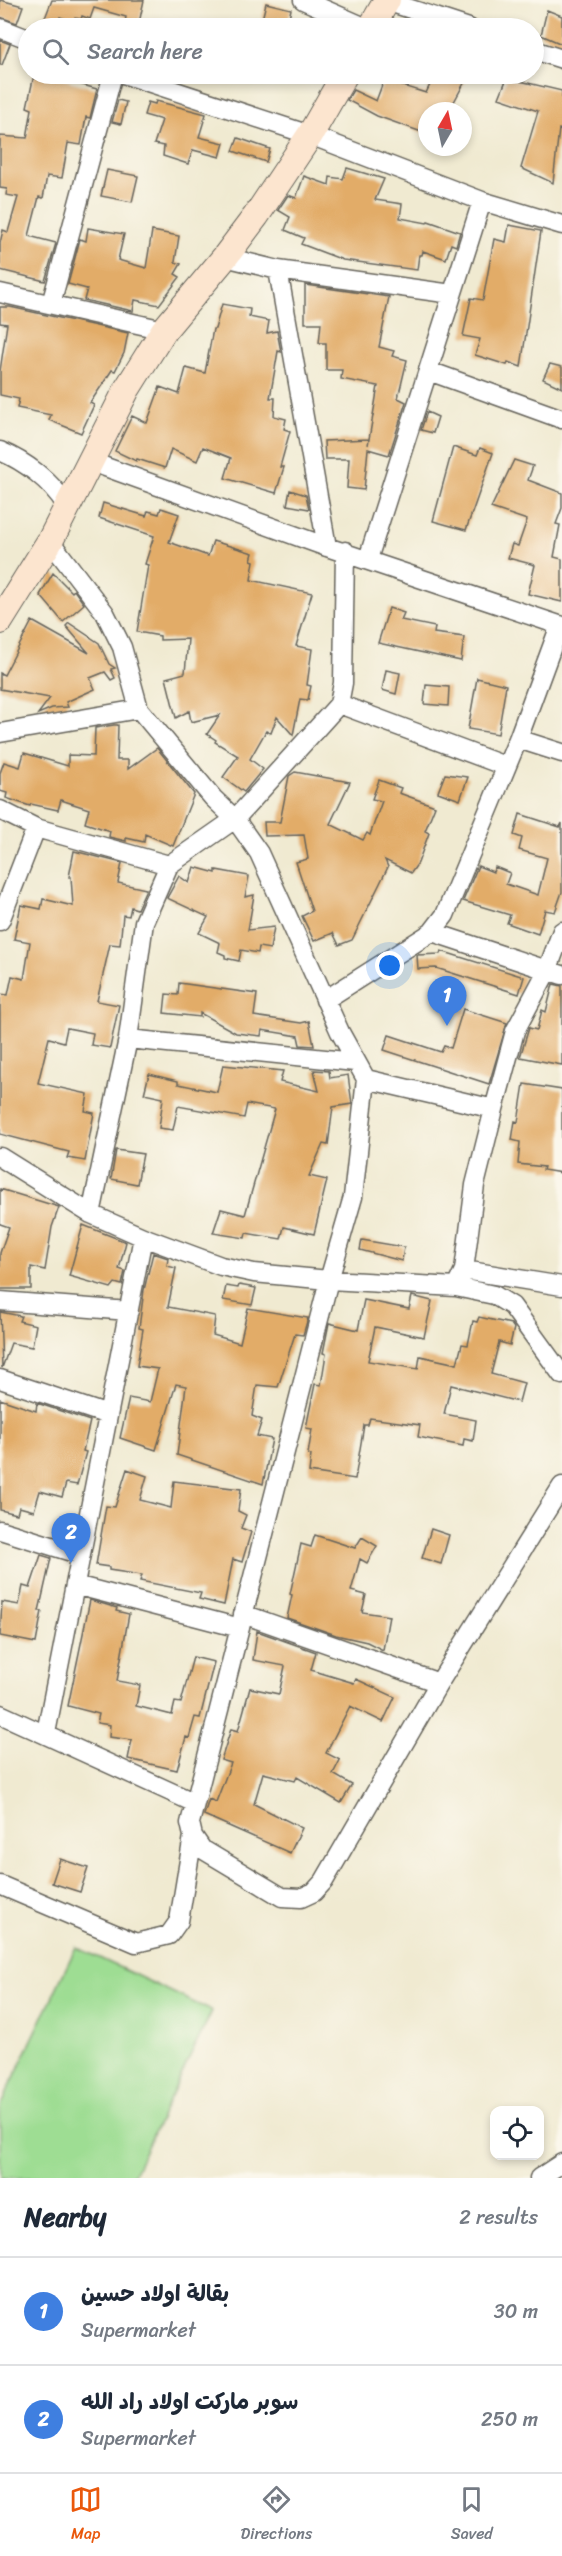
<!DOCTYPE html>
<html lang="en">
<head>
<meta charset="utf-8">
<style>
  body { margin:0; font-family:Sriracha,"Playpen Sans Arabic",sans-serif; background:#f2f2f3; color:#1f2937 }
  .controls { position:absolute; right:18px; bottom:18px; display:grid; overflow:hidden; border-radius:12px; box-shadow:0 3px 9px #0003 }
  .controls button { width:54px; height:54px; display:grid; place-items:center; padding:0; border:0; border-bottom:2px solid #e0e1e3; background:#fff; color:#1f2937; font:30px sans-serif }
  .compass { position:absolute; left:418px; top:102px; width:54px; height:54px; border-radius:50%; background:#fff; box-shadow:0 3px 9px #0003; rotate:9deg }
  .you { position:absolute; left:390px; top:966px; width:21px; height:21px; margin:-15px; border:4px solid #fff; border-radius:50%; background:#1a73e8; box-shadow:0 0 0 9px #1a73e833 }
  .badge { display:grid; place-items:center; width:39px; height:39px; border-radius:50%; background:#ea580c; color:#fff; font-size:20px; font-weight:700 }
  .pin { position:absolute; translate:-50% -50px; filter:drop-shadow(0 2px 3px #0008) }
  .pin::after { content:''; position:absolute; top:32px; width:21px; height:18px; background:inherit; clip-path:polygon(0 0,100% 0,50% 100%) }
  .list { margin:0; padding:0; list-style:none }
  h2 { display:flex; justify-content:space-between; align-items:center; height:78px; margin:0; padding:0 24px; font-size:26px }
  h2 small { font-size:20px; font-weight:400; color:#747a83 }
  .list li { display:grid; grid-template-columns:39px 1fr auto; gap:18px; align-items:center; box-sizing:border-box; height:108px; padding:0 24px; border-top:2px solid #e0e1e3 }
  .list b { display:block; font-size:22px; white-space:nowrap }
  .list p { margin:0; font-size:20px; white-space:nowrap; color:#747a83 }
  .list em { font-size:20px; font-style:normal; color:#747a83 }
  .icon { flex:none; width:33px; height:33px; fill:none; stroke:currentColor; stroke-width:2; stroke-linecap:round; stroke-linejoin:round }
  .map { position:relative; flex:none; width:562px; height:2178px; overflow:hidden }
  .search { position:absolute; background:#fff; box-shadow:0 3px 9px #0003; left:18px; right:18px; top:18px; height:66px; display:flex; align-items:center; gap:15px; box-sizing:border-box; padding:0 21px; border-radius:33px; color:#747a83; font-size:22px }
  .sheet { height:294px; background:#fff }
  nav { display:flex; justify-content:space-around; align-items:center; box-sizing:border-box; height:84px; border-top:2px solid #e0e1e3; background:#fff; font-size:16px; color:#747a83 }
  nav a { display:grid; justify-items:center; gap:3px }
  nav .on { color:#ea580c }
  .map>svg:first-child { display:block }
</style>
</head>
<body>
<div class="map">
<svg width="562" height="2178" viewBox="0 0 562 2178">
  <rect width="100%" height="100%" fill="#fbf7ec"/>
  <filter id="ink" filterUnits="userSpaceOnUse"><feTurbulence type="fractalNoise" baseFrequency=".0167" numOctaves="2"/><feDisplacementMap in="SourceGraphic" scale="12" xChannelSelector="R" yChannelSelector="G"/><feConvolveMatrix kernelMatrix="1 2 1 2 8 2 1 2 1" color-interpolation-filters="sRGB"/></filter>
  <filter id="wash" filterUnits="userSpaceOnUse"><feTurbulence type="fractalNoise" baseFrequency=".008" numOctaves="4" result="noise"/><feDisplacementMap in="SourceGraphic" scale="24" xChannelSelector="R" yChannelSelector="G"/><feGaussianBlur stdDeviation="1.35" result="paint"/><feColorMatrix in="noise" values="0 0 0 0 0 0 0 0 0 0 0 0 0 0 0 0 0 1.4 0 .05"/><feComposite in="paint" operator="in"/></filter>
  <g filter="url(#wash)">
    <rect width="100%" height="100%" fill="#f0ead1"/>
    <path fill="#9edd93" stroke="#5d7c58" stroke-width="1.5" d="M76 1947 212 2011 132 2178H0V2107Z"/>
    <g id="blocks">
      <path fill="#e2ac68" d="M0 0 23 6 17 23 0 17Z
        M52 0H144L138 28H124L126 17 94 8 90 19 82 16 81 19 75 18 74 22 60 17 58 23 45 18Z
        M266 3 291 9 287 28H260Z
        M547 10 562 16V44L541 35Z
        M0 40 10 44 2 65H0Z
        M44 74H60L58 78 97 89 90 118 86 117 81 145 68 143 62 178 47 176 43 198 39 197 29 236 56 243 45 281 0 270V243L3 230 8 232 18 197 6 195 7 189 0 188V136L27 138 32 109 27 107 34 75 43 77Z
        M435 74H469L449 111 437 105 435 111H427V134L377 116 347 100 353 90 376 101 384 80 426 93Z
        M507 78 562 91V130L559 129 553 183 521 168 538 111 499 98Z
        M118 100 126 102 121 124 112 122Z
        M156 101 206 114 199 137 224 143 220 157 193 150 188 164 163 156 164 146 154 144 162 120 144 115 148 102 155 104Z
        M238 138 270 149 266 162 233 151Z
        M347 168 384 179 375 200 402 204 400 218 427 223 428 221 460 232 456 246 451 244 446 259 423 251 422 255H419L417 270 343 260 301 244 304 238 285 230 290 217 278 210 288 195 296 198 304 176 329 185 330 177 343 179Z
        M107 170 138 176 132 202 101 196Z
        M509 225 541 231 521 367 508 362 507 365 475 355 480 339 463 336 471 298 483 300 494 239 506 242Z
        M88 228 124 234 118 260 146 268 152 231 179 236 175 262 181 264 175 274 180 277 159 305 135 300 133 311 84 300 87 289 68 284 80 239 86 241Z
        M305 285 389 297 379 347 394 351 392 356 407 360 398 398 406 402 389 455 368 449 364 490 347 488 349 459H325L324 441 369 439 368 445 378 386 341 379 342 370H326V343H319L321 323H305Z
        M222 304 250 309 249 317 269 321 267 333 277 331 281 352 278 351 270 398H275L274 416 286 419 284 429 290 431 280 467H284L276 493 225 478 231 458 203 447 197 461 171 449 165 468 137 459 136 461 115 451 132 416 147 423 160 387 179 394 186 368 205 373 213 329H215Z
        M0 307H10L128 333 124 353 115 371 112 370 90 403 94 405 81 433 49 420 51 415 17 408 19 399 0 395V371L7 324 0 323Z
        M550 364 562 367V388L543 379Z
        M427 412 438 417 433 433 421 430Z
        M453 447 477 455 480 448 493 453 466 530 433 521Z
        M514 460 533 466 528 480 562 493V508L556 524 560 525 554 557 562 559V602L528 594 535 565 508 558 512 544 518 546 527 520 491 508Z
        M290 490 306 495 309 509 287 505Z
        M103 503 146 516 148 511 159 514 161 508 179 514 169 542 208 556 213 541 253 553 251 560 254 561 251 580 312 593 296 646 312 649 307 685 311 686 308 700 300 699 293 735 277 717 271 733 266 731 250 759 263 769 244 792 223 777 238 756 215 742 216 740 207 734 220 715 191 722 189 711 176 718 166 678 185 673 188 639 160 640V636L137 632 148 565 145 564 154 536 99 518Z
        M53 573 72 592 74 590 84 604 63 622 40 595Z
        M389 608 404 613 401 620 435 627 434 633 464 637 461 661 378 643Z
        M32 621 89 653 66 626 69 623 99 643 109 664 115 668 111 669 115 678 111 680 105 672 90 678 95 689 66 702 68 707 52 708 38 714 50 698 0 689V673L4 675Z
        M386 670 400 673 396 694 382 690Z
        M477 678 506 685 498 734 468 729Z
        M426 685 449 687 448 706 424 704Z
        M114 725H118L117 760H128V769L157 748 194 794 173 846 145 834 144 842 126 838V841L109 837 110 831 85 823 89 809 61 800 58 810 31 804 30 806 6 798 7 793 0 791V773L4 762 20 767 24 753 68 766V755L94 756 95 728Z
        M295 772 350 782 330 824 363 840 367 833 370 835 382 801 372 799 379 780 401 788 399 793 435 806 425 831 429 833 418 863 411 873 385 860 388 867 352 940 339 945 333 933 314 941 302 916 312 911 296 862 308 859 304 835 265 836 264 822H280L289 776Z
        M445 774 468 777 460 800 438 792Z
        M520 814 560 827 562 823V892L555 912 545 910 538 934 507 923 510 915 463 901 478 866 493 872 495 867 510 873 506 884 538 895 547 858 519 850 522 838 514 835Z
        M74 851 122 863 118 883 146 889 137 909 131 907 129 916 123 915 120 945 110 944 97 1001 119 1005 110 1048 91 1045 93 1033 67 1028 64 1042 49 1038 38 1083 88 1094 85 1111 94 1113 85 1161 67 1158 69 1152 0 1134V994L8 995 12 976 24 979 30 942 14 939 21 905 41 909 43 899 73 906 71 877H69Z
        M194 867 216 873V870L249 876 245 897 254 895 248 930 274 927 270 949 259 947 258 953 241 950 239 961 225 958V955L218 952 220 943 199 933 208 917 167 898 179 876 189 883Z
        M441 951 524 977 519 994 436 968 418 969 417 955 440 954Z
        M179 983 257 994 254 1016 301 1023 309 1021 314 1046 300 1045 298 1036 262 1030 261 1036 236 1033 200 1013V1017L164 1013 166 994 178 995Z
        M553 984 562 986V1065L520 1057 529 1028 537 1030 542 1010 546 1012Z
        M463 1009 507 1023 489 1084 384 1050 389 1035 441 1052 444 1046 451 1048Z
        M223 1065 283 1071 280 1082 319 1091 314 1070 329 1071 330 1078 348 1075 352 1104 333 1107 328 1145 323 1144 309 1176 327 1180 314 1234 284 1227 281 1239 246 1233 245 1238 213 1233 221 1209 245 1215 275 1109 247 1104 244 1118 178 1106 173 1130 159 1128 163 1098 144 1094 149 1074 178 1081V1084L217 1092Z
        M524 1084 562 1090V1173L543 1170 544 1167 518 1164 520 1142 512 1140 515 1121 518 1122Z
        M116 1150 143 1154 137 1184 111 1179Z
        M0 1189 59 1207 52 1227 45 1270 31 1267V1289H0V1253L9 1227 0 1224Z
        M83 1225 126 1242 119 1269 125 1271 122 1285 115 1283 111 1288 69 1276Z
        M362 1240 404 1247 402 1261 360 1250Z
        M153 1253 168 1258 167 1266 176 1268 168 1307 215 1316 213 1335 240 1343 248 1308 308 1318 303 1335 295 1334 278 1387 257 1385 252 1416 262 1420 257 1436 272 1439 263 1484 177 1455 186 1386 176 1384 156 1450 120 1438 129 1398 150 1402 158 1369 137 1366 143 1329 139 1328 144 1290Z
        M239 1285 256 1288 252 1305 223 1300 226 1286 238 1288Z
        M412 1296 432 1301 424 1337 375 1327 368 1361 418 1369 420 1356 457 1364 462 1344 468 1345 473 1321 477 1322 479 1317 511 1324 514 1328 510 1345 499 1342 491 1374 524 1383 519 1402 451 1385 444 1414 476 1420 473 1441 464 1439 463 1446 418 1437 420 1425 370 1418 368 1425H364L355 1479 309 1472 311 1455 308 1454 312 1429 306 1428 315 1384 321 1385 326 1354 323 1353 329 1323 358 1330 364 1300 409 1309Z
        M0 1312 21 1316 19 1321 36 1325 32 1347 11 1343 2 1368Z
        M0 1399 36 1411 37 1403 90 1421 83 1451 86 1452 77 1485 66 1483 62 1497 40 1491 34 1511 19 1507 17 1514 0 1510Z
        M127 1469 147 1476 140 1500 171 1508 174 1481 241 1489 238 1511 246 1515 241 1528 251 1532 242 1562 233 1559 224 1605 199 1599 201 1593 140 1581 142 1575 109 1570V1567L96 1565 106 1506 115 1507Z
        M431 1529 449 1535 441 1564 422 1558Z
        M315 1535 355 1548 362 1537 377 1546 367 1563 360 1559 351 1591 366 1595 362 1612 389 1616 383 1650 367 1642 336 1635 287 1618 292 1595 290 1594 301 1544 311 1547Z
        M41 1555 51 1558 39 1611H42L36 1643 0 1636 2 1602 19 1605 23 1586 30 1588Z
        M90 1600 117 1608 116 1611 129 1614 117 1681 140 1685 136 1706 172 1715 175 1702 181 1703 193 1657 214 1662 200 1718 195 1717 189 1738 186 1737 177 1770 128 1759 132 1740 109 1737 110 1725 97 1723 99 1714 68 1706Z
        M257 1631 316 1652 311 1670 354 1683 356 1679 395 1697 383 1722 350 1706 326 1753 340 1760 333 1774 352 1785 341 1803 297 1777 295 1781 263 1773 254 1804 302 1828 290 1853 204 1815 209 1799 216 1802 231 1763 221 1760 231 1729 238 1731 250 1688 279 1694 285 1666 253 1660Z
        M60 1859 88 1868 80 1892 52 1883Z"/>
    </g>
  </g>
  <g filter="url(#ink)">
    <use href="#blocks" fill-opacity="0" stroke="#66645b" stroke-width="1.5"/>
    <g fill="none" stroke-linecap="round" stroke-linejoin="round">
      <defs>
        <path id="street" d="M303 0 367 28
          M386 1 469 28
          M0 28 28 39
          M534 50 562 59
          M123 74 310 135 482 201 562 225
          M225 257 278 270 452 294
          M278 270 327 547
          M0 293 164 330
          M51 304 113 74
          M429 371 562 419
          M0 451C26 462 51 481 66 505
          M89 461 327 547 562 626
          M50 541 105 613 122 647 139 709 213 798 235 819 259 853 340 1032 366 1079 353 1197 329 1280 456 1287 464 1270 475 1185 494 1109 366 1079
          M368 559 482 201
          M339 704 505 766
          M0 733 139 709
          M518 739 562 753
          M0 810 36 828 169 865
          M0 921 36 828
          M432 932 562 975
          M325 1000 432 932 445 915 518 739 560 625
          M128 1039 355 1062
          M494 1109 515 1031 547 971 562 931
          M0 1157 91 1214 143 1237 221 1266 254 1273 329 1280 190 1823 193 1836 202 1849 282 1897 301 1898 314 1892 324 1881 439 1683 562 1486
          M91 1214 128 1039 144 922 169 865 235 819 339 704 343 683 345 551
          M464 1270 562 1286
          M456 1287 494 1295 512 1306 562 1375
          M0 1301 129 1311
          M0 1379 108 1415
          M0 1530 81 1555
          M75 1585 240 1628
          M243 1614 439 1683
          M0 1714 195 1803
          M46 1733 143 1237
          M0 1885 136 1943 169 1935 179 1921 193 1836
          M539 2178 562 2163"/>
        <path id="secondary" d="M371 28 387 0
          M0 621 50 541 127 389 164 330 225 257 256 216 310 135 345 74"/>
      </defs>
      <use href="#street" stroke="#66645b" stroke-width="21"/>
      <use href="#secondary" stroke="#66645b" stroke-width="28"/>
      <use href="#street" stroke="#fff" stroke-width="18"/>
      <use href="#secondary" stroke="#fce5cf" stroke-width="26"/>
    </g>
  </g>
</svg>
<div class="controls">
<button><svg class="icon" aria-label="locate" viewBox="0 0 24 24"><circle cx="12" cy="12" r="6"/><path d="M12 2v4M12 18v4M2 12h4M18 12h4"/></svg></button>
</div>
<svg class="compass" viewBox="-18 -18 36 36"><path d="M0-13l5 13h-10z" fill="#e53935"/><path d="M0 13l5-13h-10z" fill="#747a83"/></svg>
<div class="you"></div>
<div class="pin badge" style="left:447px;top:1026px;background:#3f7fe0">1</div>
<div class="pin badge" style="left:71px;top:1563px;background:#3f7fe0">2</div>
<div class="search"><svg class="icon" aria-label="search" viewBox="0 0 24 24"><circle cx="10" cy="10" r="6"/><path d="M15 15l6 6"/></svg>Search here</div>
</div>
<section class="sheet">
<h2>Nearby<small>2 results</small></h2>
<ul class="list">
<li><span class="badge" style="background:#3f7fe0">1</span><div><b>بقالة اولاد حسين</b><p>Supermarket</p></div><em>30 m</em></li>
<li><span class="badge" style="background:#3f7fe0">2</span><div><b>سوبر ماركت اولاد راد الله</b><p>Supermarket</p></div><em>250 m</em></li>
</ul>
</section>
<nav>
<a class="on"><svg class="icon" aria-label="map" viewBox="0 0 24 24"><path d="M3 6l6-2 6 2 6-2v14l-6 2-6-2-6 2zM9 4v14M15 6v14"/></svg>Map</a>
<a><svg class="icon" aria-label="directions" viewBox="0 0 24 24"><path d="M12 3l9 9-9 9-9-9zM9 14v-3h6M13 9l2 2-2 2"/></svg>Directions</a>
<a><svg class="icon" aria-label="saved" viewBox="0 0 24 24"><path d="M7 4h10v16l-5-4-5 4z"/></svg>Saved</a>
</nav>
</body>
</html>
